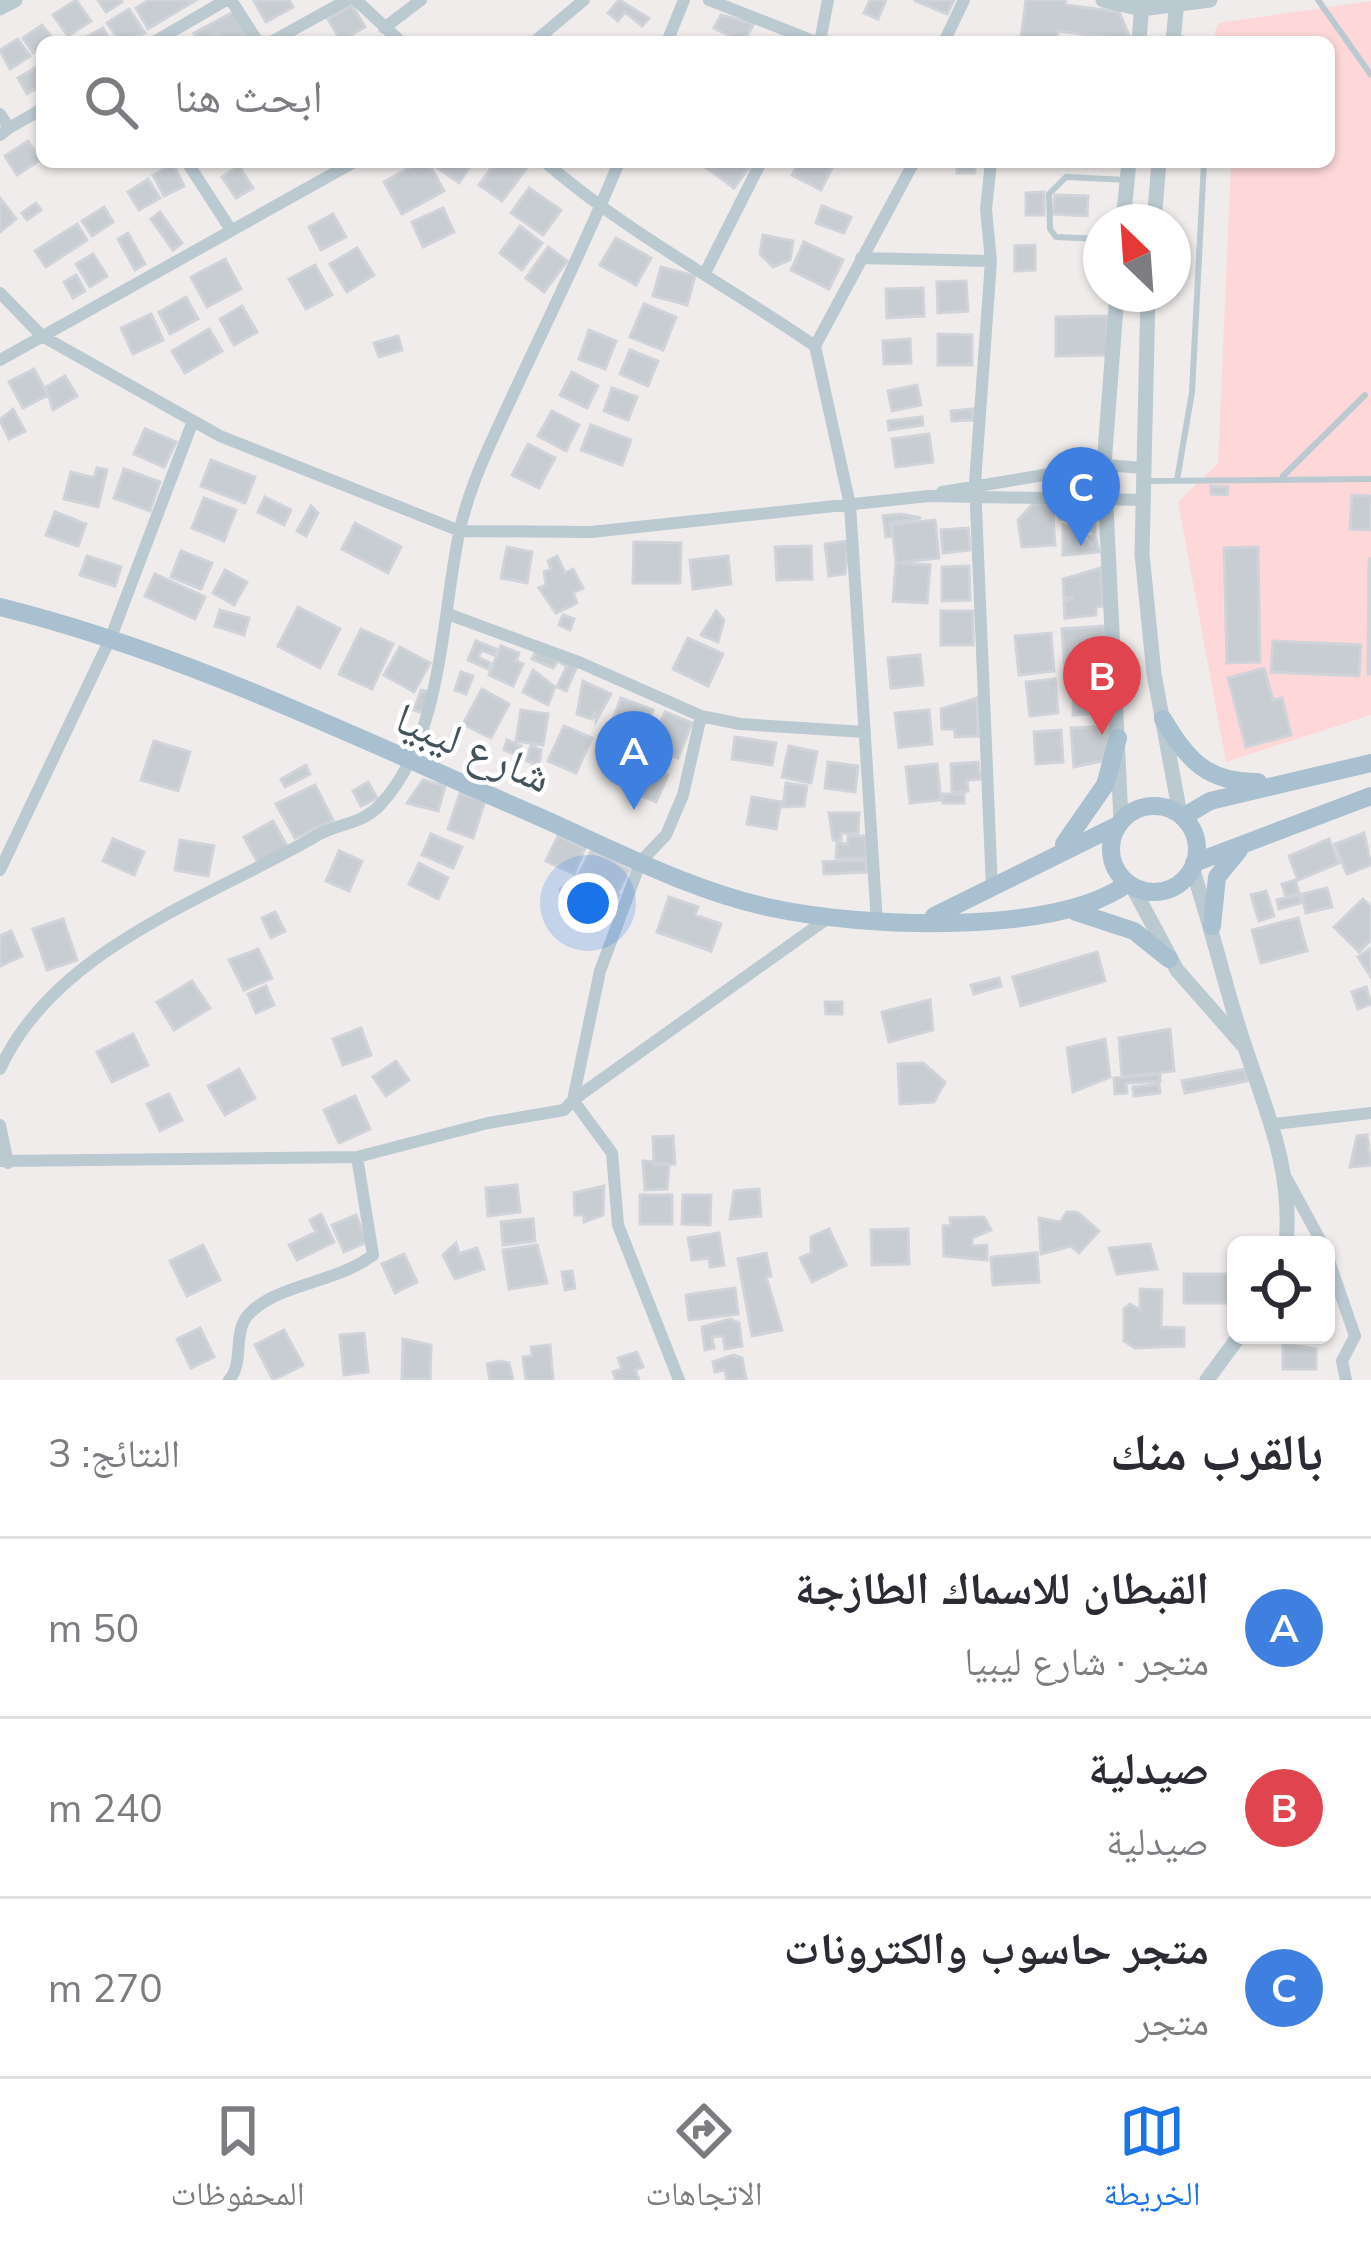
<!DOCTYPE html>
<html lang="ar">
<head>
<meta charset="utf-8">
<style>
  body { margin:0; font-family:Mulish,"Noto Naskh Arabic",sans-serif; background:#f7f7f7; color:#2b2b33; direction:rtl }
  .controls { position:absolute; right:36px; bottom:36px; display:grid; overflow:hidden; border-radius:18px; box-shadow:0 3px 9px #0004 }
  .controls button { width:108px; height:108px; display:grid; place-items:center; padding:0; border:0; border-bottom:3px solid #e1e1e2; background:#fff; color:#2b2b33; font:60px sans-serif }
  .compass { position:absolute; left:1083px; top:204px; width:108px; height:108px; border-radius:50%; background:#fff; box-shadow:0 3px 9px #0004; rotate:335deg }
  .you { position:absolute; left:588px; top:903px; width:42px; height:42px; margin:-30px; border:9px solid #fff; border-radius:50%; background:#1a73e8; box-shadow:0 0 0 18px #1a73e833 }
  .badge { display:grid; place-items:center; width:78px; height:78px; border-radius:50%; background:#1a73e8; color:#fff; font-size:39px; font-weight:700 }
  .pin { position:absolute; translate:-50% -99px; filter:drop-shadow(0 3px 6px #0008) }
  .pin::after { content:''; position:absolute; top:63px; width:42px; height:36px; background:inherit; clip-path:polygon(0 0,100% 0,50% 100%) }
  .list { margin:0; padding:0; list-style:none }
  h2 { display:flex; justify-content:space-between; align-items:center; height:156px; margin:0; padding:0 48px; font-size:51px }
  h2 small { font-size:39px; font-weight:400; color:#7c7c81 }
  .list li { display:grid; grid-template-columns:78px 1fr auto; gap:36px; align-items:center; box-sizing:border-box; height:180px; padding:0 48px; border-top:3px solid #e1e1e2 }
  .list b { display:block; font-size:45px; white-space:nowrap }
  .list p { margin:0; font-size:39px; white-space:nowrap; color:#7c7c81 }
  .list em { font-size:39px; font-style:normal; color:#7c7c81 }
  .icon { flex:none; width:66px; height:66px; fill:none; stroke:currentColor; stroke-width:2; stroke-linecap:round; stroke-linejoin:round }
  .map { position:relative; flex:none; width:1371px; height:1380px; overflow:hidden; direction:ltr }
  .search { position:absolute; background:#fff; box-shadow:0 3px 9px #0004; left:36px; right:36px; top:36px; height:132px; display:flex; align-items:center; gap:30px; box-sizing:border-box; padding:0 42px; border-radius:18px; color:#7c7c81; font-size:45px }
  .sheet { height:696px; background:#fff }
  nav { display:flex; justify-content:space-around; align-items:center; box-sizing:border-box; height:168px; border-top:3px solid #e1e1e2; background:#fff; font-size:33px; color:#7c7c81 }
  nav a { display:grid; justify-items:center; gap:6px }
  nav .on { color:#1a73e8 }
  .map>svg:first-child { display:block }
</style>
</head>
<body>
<div class="map">
<svg width="1371" height="1380" viewBox="0 0 1371 1380">
  <rect width="100%" height="100%" fill="#f0ecec"/>
  <path fill="#fed8d9" d="M1371 1V715L1226 762 1178 502 1218 463 1231 162H1329V42H1212L1218 23Z"/>
  <path fill="#c8cdd2" stroke="#d0d3d9" stroke-width="3" d="M76 0 91 21 68 36 53 15Z
    M98 0H121L122 2 106 12Z
    M149 0H196L148 29 136 8Z
    M289 0 293 7 266 22 254 1Z
    M619 0 649 18 642 26 625 12 618 21 608 13Z
    M870 0H886L878 19 864 13Z
    M914 0H954L947 14Z
    M1026 0H1065L1066 5 1119 12 1131 40 1058 31 1057 42 1021 38Z
    M352 5 365 27 341 41 328 19Z
    M129 9 145 33 120 42 107 23Z
    M235 11 248 36 223 42 218 34 199 42 194 33Z
    M721 15 754 24 743 42 714 28Z
    M42 25 53 39 33 53 23 38Z
    M103 28 111 42H77Z
    M18 39 30 56 10 69 0 50Z
    M38 66 42 85 27 94 18 78Z
    M28 141 40 160 17 175 5 156Z
    M420 162H428L444 191 402 214 384 182Z
    M437 162H473L459 183 435 166Z
    M496 162H516L526 169 502 201 479 185Z
    M709 162H753L734 188 705 167Z
    M799 162 834 164 821 190 792 175Z
    M957 162H975V173H957Z
    M173 164 184 186 164 196 153 175Z
    M239 166 253 188 236 198 222 177Z
    M148 179 160 198 139 210 128 192Z
    M529 188 561 210 543 235 511 213Z
    M1044 192V215H1026V193Z
    M1055 195 1088 196 1087 216 1053 214Z
    M0 198 16 219 0 232Z
    M36 203 41 210 27 220 22 213Z
    M822 206 851 217 844 233 816 223Z
    M104 207 113 222 92 236 82 221Z
    M443 208 454 232 423 247 412 222Z
    M160 212 182 243 173 250 151 219Z
    M333 214 346 237 321 250 309 227Z
    M77 224 87 240 46 267 35 251Z
    M520 226 542 243 522 270 500 253Z
    M128 233 145 264 135 270 118 239Z
    M763 235 793 241 790 260 773 267 760 254Z
    M616 238 651 258 636 285 600 265Z
    M804 242 843 260 829 289 791 270Z
    M1035 245V270L1015 271V246Z
    M548 247 567 261 544 292 526 278Z
    M357 248 374 275 347 292 330 264Z
    M93 254 107 276 90 287 76 264Z
    M225 259 241 289 207 307 191 277Z
    M315 265 332 295 306 309 289 279Z
    M661 267 695 276 687 305 653 296Z
    M76 275 85 291 73 298 64 282Z
    M966 281 968 311 938 313 937 282Z
    M923 288 924 316 887 318 886 289Z
    M186 297 198 319 170 334 159 312Z
    M644 304 676 317 663 350 630 337Z
    M242 306 257 332 234 345 220 319Z
    M151 314 163 340 133 354 121 328Z
    M1107 316V355L1056 356V317Z
    M209 329 222 351 185 373 172 351Z
    M589 330 616 341 605 369 579 359Z
    M938 334 972 335V365H938Z
    M398 336 402 350 379 357 374 343Z
    M910 339 911 363 884 364 883 341Z
    M630 350 658 361 648 386 620 374Z
    M34 369 48 395 23 408 9 382Z
    M572 372 598 386 587 408 560 395Z
    M65 376 77 396 53 410 46 387Z
    M917 385 921 405 892 411 888 391Z
    M612 388 637 397 628 420 604 411Z
    M13 409 25 431 9 439 0 420Z
    M973 409V420L952 421 951 411Z
    M552 411 579 425 566 451 538 436Z
    M922 417 923 425 889 430 888 421Z
    M591 425 631 440 622 465 581 450Z
    M145 429 176 442 164 467 134 454Z
    M929 434 933 462 896 467 892 439Z
    M528 444 555 458 539 488 512 475Z
    M211 460 255 477 245 503 201 486Z
    M97 468 107 470 98 507 64 499 71 472 94 478Z
    M124 469 160 482 150 511 114 498Z
    M1211 486 1228 487 1227 495 1211 494Z
    M1352 495 1371 496V530L1350 529Z
    M265 497 291 510 284 525 258 512Z
    M204 498 236 510 224 541 192 528Z
    M1052 503 1055 545 1022 547 1018 520 1033 504Z
    M311 506 318 513 306 536 297 531Z
    M55 512 86 524 78 546 46 535Z
    M1060 513H1095V535L1086 525 1082 535V520L1060 519Z
    M900 514 921 518 890 523 892 536 886 537 883 516Z
    M935 520 939 558 896 563 892 525Z
    M355 523 401 547 388 573 342 549Z
    M1063 525H1080V537L1092 544 1089 537 1095 536 1099 552 1063 555Z
    M968 528 970 550 943 553 941 530Z
    M849 541 845 574 829 576 825 544Z
    M634 542 681 543 680 583H633Z
    M811 546 812 579 777 580 775 547Z
    M507 547 532 552 527 583 501 578Z
    M1258 547 1260 662 1227 663 1224 548Z
    M181 551 212 563 201 589 171 577Z
    M87 556 121 567 115 586 80 575Z
    M557 556 565 573 573 569 583 588 573 593 577 603 556 613 539 588 546 585 544 572 551 569 548 561Z
    M728 556 731 584 693 589 690 560Z
    M1369 559H1371V674H1368Z
    M896 563 930 565 927 603 893 601Z
    M969 566 970 600 942 601V567Z
    M1101 568 1103 606 1096 607V615L1065 618 1064 602 1074 597 1064 598 1063 579Z
    M225 570 247 582 234 605 213 593Z
    M155 574 205 597 195 619 145 596Z
    M298 607 340 629 320 668 278 646Z
    M220 610 249 618 244 635 215 626Z
    M716 611 724 620 718 642 701 635Z
    M941 611H973V645H941Z
    M563 615 574 619 570 630 559 625Z
    M1104 626 1107 666 1065 670 1062 629Z
    M361 629 393 644 372 689 339 674Z
    M1051 633 1054 671 1019 675 1015 636Z
    M688 638 723 654 708 686 673 669Z
    M476 641 496 649 494 655 482 650 478 657 490 663 488 669 468 660Z
    M1273 641 1361 645 1359 676 1271 672Z
    M540 643 558 661 553 668 532 659Z
    M501 646 519 653 516 661 523 664 513 686 489 675Z
    M400 647 430 663 414 692 384 675Z
    M920 655 923 685 891 688 888 658Z
    M564 657 578 664 566 691 557 687 567 666 561 663Z
    M1264 668 1273 700 1282 698 1291 735 1246 747 1228 678Z
    M533 670 555 687 548 705 523 692Z
    M461 672 473 676 466 694 455 690Z
    M1105 673 1107 712 1073 715 1074 675Z
    M1055 679 1058 713 1030 716 1026 682Z
    M583 681 611 694 596 721 595 711 592 719 577 714Z
    M482 689 509 704 491 738 463 724Z
    M421 690 430 692 423 713 414 710Z
    M621 698 653 710 638 750 606 738Z
    M977 698 978 736 955 737V729H942L941 709Z
    M521 710 548 714 543 745 516 741Z
    M929 710 932 744 899 747 895 713Z
    M665 712 692 723 678 758 651 747Z
    M564 726 592 738 576 773 548 761Z
    M1112 726 1107 760 1074 767 1071 728Z
    M1061 730 1063 762 1036 764 1034 732Z
    M735 737 776 743 772 765 732 759Z
    M507 740 521 746 517 755 504 750Z
    M154 741 190 752 178 791 141 780Z
    M531 746 541 750 539 766 525 760Z
    M789 746 817 752 811 783 782 777Z
    M636 761 668 775 656 802 624 788Z
    M828 762 858 766 855 792 825 788Z
    M978 762 980 779 967 780 968 791 952 792 951 764Z
    M937 764 941 800 910 803 906 767Z
    M306 765 310 774 285 787 281 779Z
    M423 780 445 786 438 811 407 803Z
    M368 782 377 798 361 806 353 791Z
    M786 783 807 786 804 806 783 807Z
    M315 785 333 820 295 838 276 804Z
    M460 793 485 801 473 838 448 829Z
    M943 794H964V803H943Z
    M752 797 781 802 776 829 747 824Z
    M829 813H859L858 833H841V840H833Z
    M273 821 288 848 259 865 244 837Z
    M1364 833 1371 865 1347 874 1335 844Z
    M431 834 462 847 453 868 422 855Z
    M558 836 585 848 574 874 546 861Z
    M848 836H866V858H836L837 843 848 844Z
    M113 839 144 852 134 875 103 861Z
    M1329 839 1339 863 1298 880 1289 856Z
    M180 840 214 846 208 876 175 870Z
    M339 851 362 861 349 891 326 881Z
    M591 851 629 870 617 893 579 874Z
    M866 860 867 872 824 874 823 862Z
    M419 863 448 878 438 899 409 884Z
    M1295 880 1299 893 1286 897 1282 884Z
    M577 883 584 904 567 910 560 889Z
    M597 886 619 895 614 904 593 895Z
    M1327 888 1332 907 1306 913 1302 894Z
    M1266 891 1274 916 1259 921 1251 895Z
    M1300 895 1301 903 1279 909 1277 900Z
    M669 897 698 907 695 915 721 924 711 951 657 932Z
    M1363 899 1371 907V940L1359 952 1334 927Z
    M275 912 285 931 271 938 262 918Z
    M1298 918 1307 951 1261 963 1252 930Z
    M63 919 77 960 47 970 33 929Z
    M11 931 22 956 0 966V936Z
    M1371 948V977L1358 957Z
    M258 949 272 978 244 990 229 960Z
    M1097 952 1105 981 1021 1006 1013 977Z
    M999 978 1001 986 974 994 971 985Z
    M192 981 210 1008 174 1030 157 1002Z
    M266 986 274 1005 256 1013 248 994Z
    M1366 987 1371 1004 1358 1009 1352 992Z
    M930 1000 933 1030 889 1042 882 1012Z
    M825 1002H842V1014H826Z
    M361 1028 371 1055 343 1065 333 1039Z
    M1170 1029 1174 1071 1122 1077 1119 1038Z
    M133 1034 148 1065 112 1082 97 1052Z
    M1105 1039 1110 1077 1073 1092 1067 1048Z
    M396 1061 409 1080 386 1096 373 1077Z
    M923 1063 945 1082 934 1102 900 1104 898 1064Z
    M239 1069 255 1098 225 1115 208 1086Z
    M1245 1069 1247 1081 1185 1093 1182 1081Z
    M1160 1074V1081L1126 1083 1127 1093 1115 1094 1114 1078Z
    M1159 1084 1160 1093 1134 1096 1133 1087Z
    M169 1094 182 1120 160 1131 147 1104Z
    M355 1096 370 1129 339 1143 324 1110Z
    M1367 1135 1371 1165 1350 1167 1357 1136Z
    M673 1136 675 1164 654 1165 653 1137Z
    M643 1161 669 1164 667 1189 645 1190Z
    M517 1185 520 1212 488 1216 486 1188Z
    M604 1186 603 1215 584 1222V1215H575L574 1193Z
    M759 1189 761 1216 730 1219 734 1191Z
    M640 1195H672V1224H640Z
    M683 1195H711L710 1225 682 1224Z
    M1067 1212H1077L1099 1231 1079 1253 1071 1246 1041 1254 1039 1218 1060 1222Z
    M321 1214 334 1242 297 1260 289 1245 316 1232 310 1220Z
    M356 1215 367 1242 344 1252 332 1225Z
    M984 1217 991 1230 972 1238V1246L987 1245V1260L944 1256 943 1226H951L950 1218Z
    M533 1219 535 1241 503 1245 501 1222Z
    M829 1229 846 1265 812 1282 800 1258 811 1253V1237Z
    M908 1229 909 1264 872 1265 871 1230Z
    M719 1233 724 1265 710 1267 709 1258 692 1260 688 1238Z
    M456 1243 459 1254 477 1248 484 1269 455 1279 443 1255Z
    M1150 1244 1157 1269 1117 1274 1109 1248Z
    M203 1245 220 1280 187 1296 170 1261Z
    M537 1245 547 1283 509 1289 503 1250Z
    M766 1253 771 1276 766 1277 782 1330 752 1336 738 1259Z
    M1037 1253 1039 1282 993 1285 991 1257Z
    M404 1254 417 1282 395 1293 382 1264Z
    M572 1271 575 1288 565 1290 562 1272Z
    M1184 1274H1236V1303H1184Z
    M735 1288 738 1314 689 1320 686 1295Z
    M1140 1289 1162 1290 1161 1327 1184 1328V1346L1135 1348 1124 1341V1309L1130 1304 1140 1310Z
    M730 1319 739 1323 742 1346 725 1349 723 1336 712 1337 714 1348 705 1350 702 1327Z
    M200 1328 214 1357 191 1368 177 1339Z
    M284 1330 303 1365 273 1380 255 1345Z
    M364 1333 368 1372 344 1375 340 1335Z
    M403 1339 431 1345 430 1379H402Z
    M1283 1344 1316 1349V1369H1283Z
    M550 1345 553 1380H526L523 1357 532 1356 531 1347Z
    M637 1352 643 1367 635 1370 639 1380H616L613 1372 622 1369 618 1358Z
    M733 1355 742 1358 746 1379 727 1380 725 1370 715 1372 713 1362Z
    M499 1361 509 1363 513 1380H490L487 1364Z"/>
  <g fill="none" stroke-linecap="round" stroke-linejoin="round">
    <path stroke="#bbc9d1" stroke-width="6" d="M1318 0 1371 75
      M1101 239 1056 237 1050 229 1049 194 1066 177 1127 180
      M1283 476 1365 395
      M1177 480 1192 392 1204 162
      M1148 481 1371 479"/>
    <path stroke="#bbc9d1" stroke-width="12" d="M231 0 258 42
      M356 0 401 42
      M709 0 816 42
      M384 28 421 0
      M154 42 226 0
      M271 42 347 0
      M534 42 584 0
      M667 42 684 0
      M820 42 828 0
      M944 42 964 0
      M0 114 9 128 0 135
      M9 128 42 109
      M187 162 231 230
      M545 162C627 233 725 284 815 346
      M991 162 986 209 991 261 975 483 992 889
      M861 258 991 261
      M706 271 761 162
      M0 293 42 336 220 436 460 531 591 532 929 496 1144 500
      M0 360 354 162
      M942 492 1104 465 1144 468
      M448 614 581 663 701 716 740 724 865 732
      M0 870 111 637 193 421
      M877 923 850 505 815 346 914 162
      M0 1069C55 948 208 899 316 836 338 823 361 825 380 805 444 737 441 615 460 529 471 480 496 432 517 386 552 311 588 238 619 162
      M1274 1124 1371 1113
      M0 1125 8 1163
      M0 1161 357 1157 488 1123 564 1110 573 1100 600 971 641 861 666 835 683 795 701 716
      M1287 1179 1323 1245
      M1326 1252 1355 1336 1342 1361 1346 1380
      M229 1380C246 1361 230 1330 252 1311 281 1284 338 1282 373 1255L357 1157
      M679 1380 618 1225 612 1153 573 1100 828 918"/>
    <path stroke="#bbc9d1" stroke-width="15" d="M1103 0 1141 9 1210 0
      M0 8 15 0
      M1139 42 1142 3
      M1173 42 1177 0
      M1123 222 1129 162
      M1154 222 1159 162
      M1117 294 1104 465 1121 820
      M1148 294 1142 554 1154 674 1180 814
      M1192 868C1212 927 1225 988 1245 1047 1268 1116 1293 1171 1286 1245
      M1132 886 1177 970 1242 1044
      M1207 1380 1240 1335"/>
    <path stroke="#a8c0cf" stroke-width="18" d="M0 607C186 653 359 739 535 815 610 848 691 891 772 908 859 927 1056 937 1128 883
      M1163 719C1187 760 1208 783 1258 782
      M1111 849a43 43 0 1 1 86 0a43 43 0 1 1-86 0Z
      M1183 817 1210 801 1371 763
      M1064 844 1105 785 1118 738
      M1194 863 1371 796
      M1076 912 1134 931 1169 959
      M934 916 1118 825
      M1212 926 1217 877 1239 850"/>
  </g>
  <g text-anchor="middle" dominant-baseline="central" stroke-width="9" stroke-linejoin="round" paint-order="stroke">
    <g font-size="45" fill="#43535c" stroke="#fff">
      <text transform="translate(474 746) rotate(23)">شارع ليبيا</text>
    </g>
  </g>
</svg>
<div class="controls">
<button><svg class="icon" aria-label="locate" viewBox="0 0 24 24"><circle cx="12" cy="12" r="6"/><path d="M12 2v4M12 18v4M2 12h4M18 12h4"/></svg></button>
</div>
<svg class="compass" viewBox="-18 -18 36 36"><path d="M0-13l5 13h-10z" fill="#e53935"/><path d="M0 13l5-13h-10z" fill="#7c7c81"/></svg>
<div class="you"></div>
<div class="pin badge" style="left:634px;top:810px;background:#3f7fe0">A</div>
<div class="pin badge" style="left:1102px;top:735px;background:#e0444e">B</div>
<div class="pin badge" style="left:1081px;top:546px;background:#3f7fe0">C</div>
<div class="search"><svg class="icon" aria-label="search" viewBox="0 0 24 24"><circle cx="10" cy="10" r="6"/><path d="M15 15l6 6"/></svg>ابحث هنا</div>
</div>
<section class="sheet">
<h2>بالقرب منك<small>النتائج: 3</small></h2>
<ul class="list">
<li><span class="badge" style="background:#3f7fe0">A</span><div><b>القبطان للاسماك الطازجة</b><p>متجر · شارع ليبيا</p></div><em>50 m</em></li>
<li><span class="badge" style="background:#e0444e">B</span><div><b>صيدلية</b><p>صيدلية</p></div><em>240 m</em></li>
<li><span class="badge" style="background:#3f7fe0">C</span><div><b>متجر حاسوب والكترونات</b><p>متجر</p></div><em>270 m</em></li>
</ul>
</section>
<nav>
<a class="on"><svg class="icon" aria-label="map" viewBox="0 0 24 24"><path d="M3 6l6-2 6 2 6-2v14l-6 2-6-2-6 2zM9 4v14M15 6v14"/></svg>الخريطة</a>
<a><svg class="icon" aria-label="directions" viewBox="0 0 24 24"><path d="M12 3l9 9-9 9-9-9zM9 14v-3h6M13 9l2 2-2 2"/></svg>الاتجاهات</a>
<a><svg class="icon" aria-label="saved" viewBox="0 0 24 24"><path d="M7 4h10v16l-5-4-5 4z"/></svg>المحفوظات</a>
</nav>
</body>
</html>
